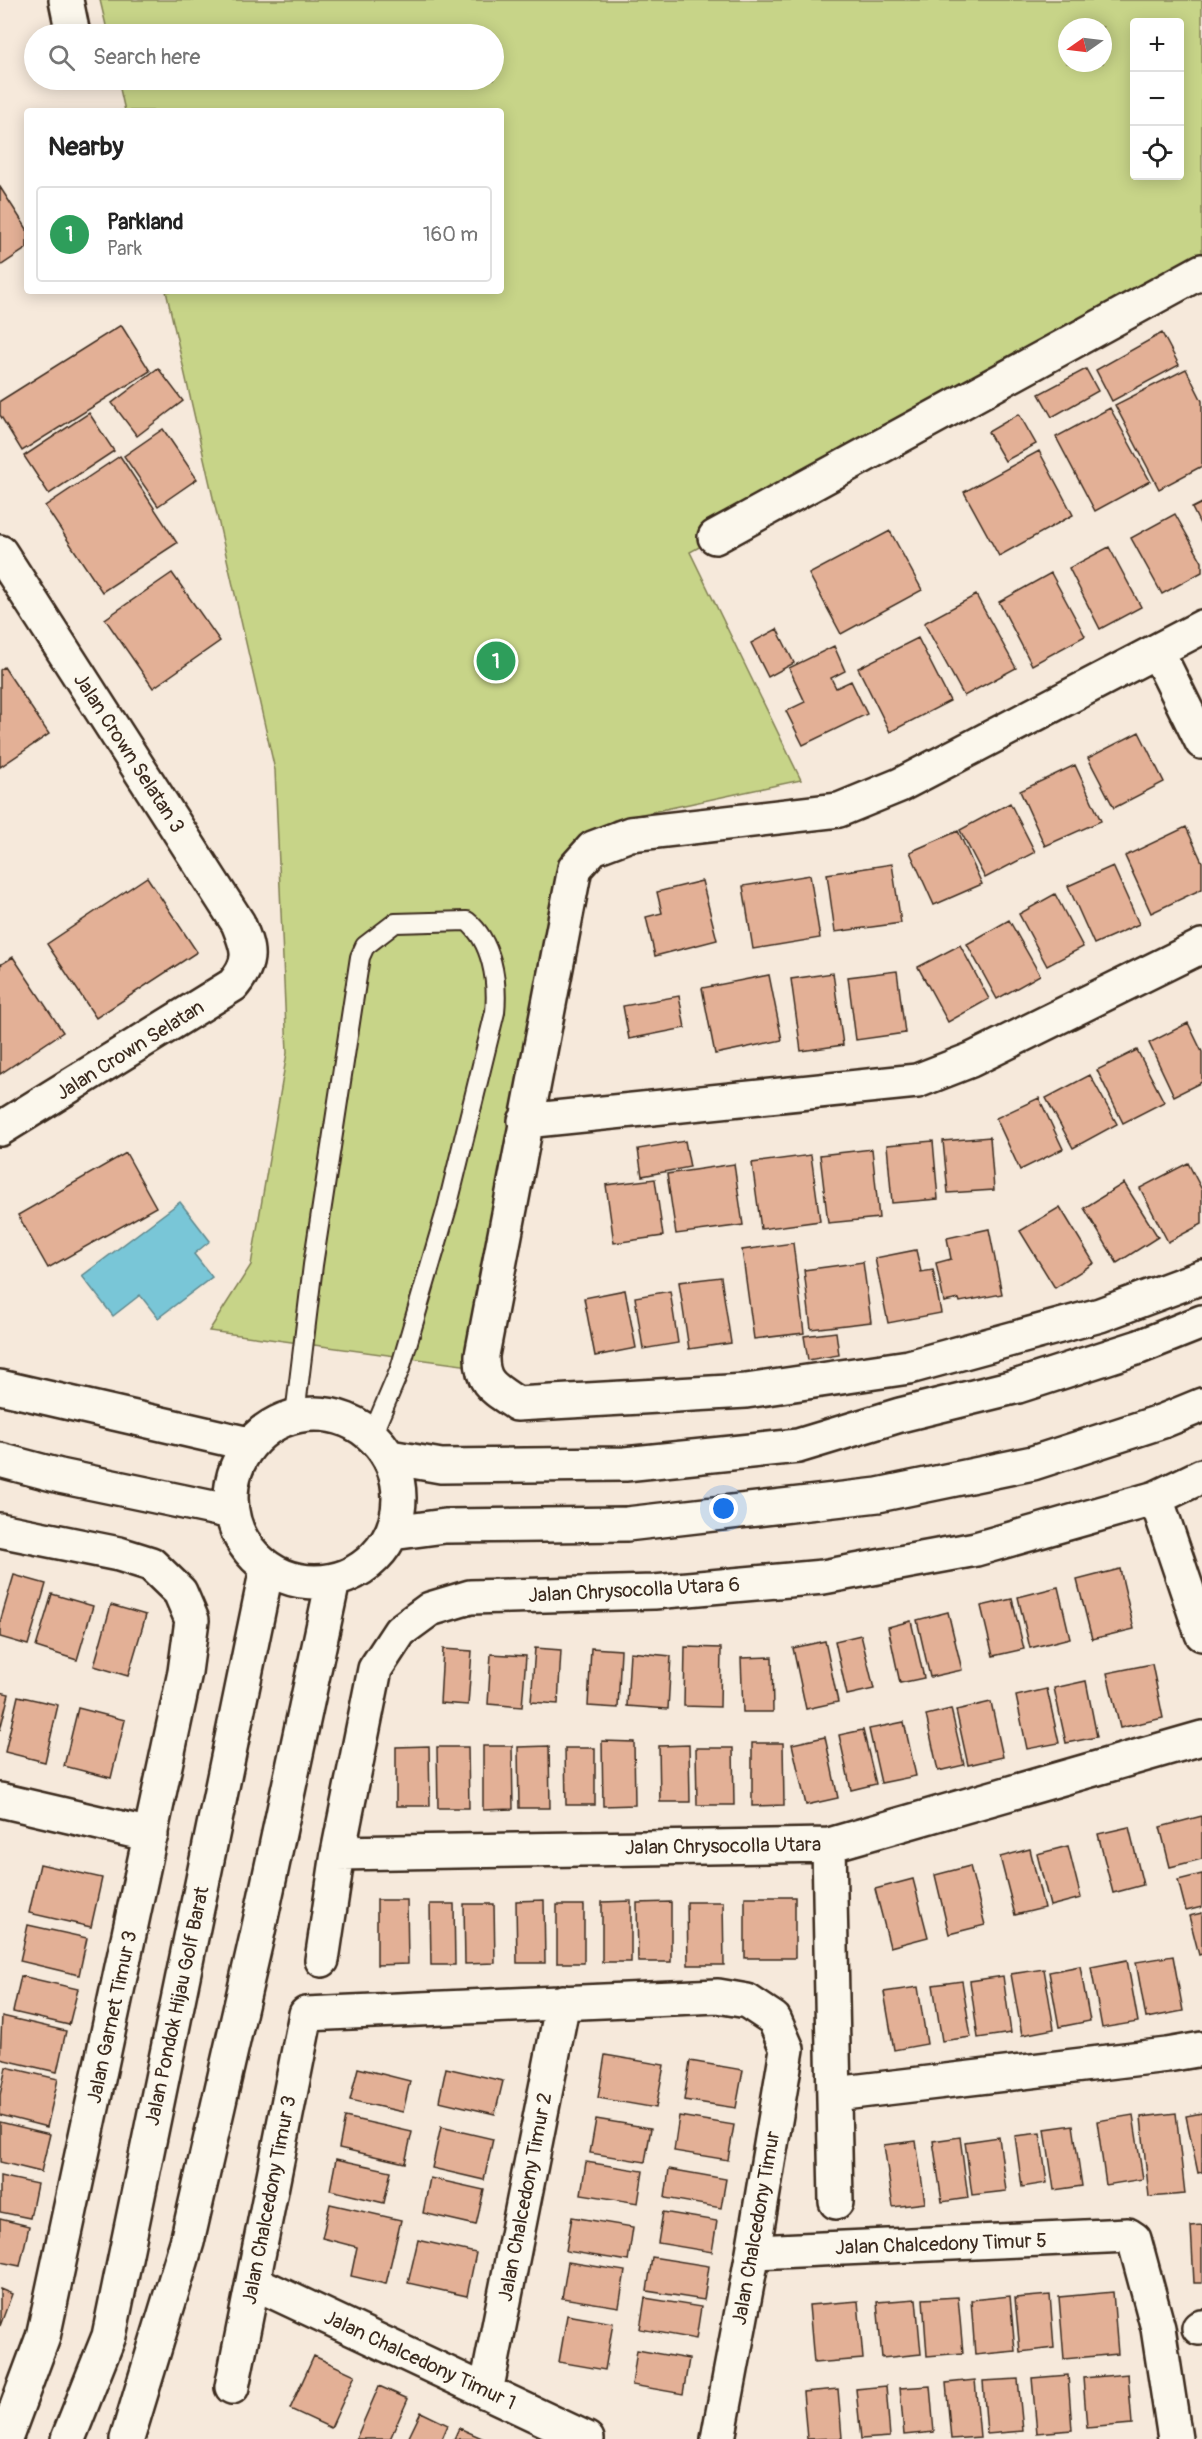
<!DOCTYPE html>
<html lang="en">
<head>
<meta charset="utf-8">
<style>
  body { margin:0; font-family:Pangolin,sans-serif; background:#f6f6f6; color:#222 }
  .controls { position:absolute; right:18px; top:18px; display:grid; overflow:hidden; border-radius:6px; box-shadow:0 3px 15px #0003 }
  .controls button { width:54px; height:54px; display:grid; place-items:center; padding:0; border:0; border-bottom:2px solid #e0e0e0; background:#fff; color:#222; font:30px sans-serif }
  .compass { position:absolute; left:1058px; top:18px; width:54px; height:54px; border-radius:50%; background:#fff; box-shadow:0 3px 15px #0003; rotate:256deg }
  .you { position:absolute; left:724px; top:1509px; width:21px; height:21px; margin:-15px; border:4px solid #fff; border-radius:50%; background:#1a73e8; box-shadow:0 0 0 9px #1a73e833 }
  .badge { display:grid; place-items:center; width:39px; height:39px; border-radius:50%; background:#0b8043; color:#fff; font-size:20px; font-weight:700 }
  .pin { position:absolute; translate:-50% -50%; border:3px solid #fff; box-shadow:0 2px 6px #0006 }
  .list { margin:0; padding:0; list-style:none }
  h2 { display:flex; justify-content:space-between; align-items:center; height:78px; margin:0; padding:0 24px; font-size:26px }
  h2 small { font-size:20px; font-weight:400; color:#767676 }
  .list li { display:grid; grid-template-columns:39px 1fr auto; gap:18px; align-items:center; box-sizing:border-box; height:96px; margin:0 12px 12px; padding:0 12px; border:2px solid #e0e0e0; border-radius:6px }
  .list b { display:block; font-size:22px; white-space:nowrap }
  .list p { margin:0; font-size:20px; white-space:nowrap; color:#767676 }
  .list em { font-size:20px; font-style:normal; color:#767676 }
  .icon { flex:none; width:33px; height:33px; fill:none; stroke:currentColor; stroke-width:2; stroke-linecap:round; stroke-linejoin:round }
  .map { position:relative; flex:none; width:1202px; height:2439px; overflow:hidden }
  .search { position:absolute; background:#fff; box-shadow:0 3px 15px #0003; left:24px; top:24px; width:480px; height:66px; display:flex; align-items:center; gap:15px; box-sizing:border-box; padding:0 21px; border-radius:33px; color:#767676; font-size:22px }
  .panel { position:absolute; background:#fff; box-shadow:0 3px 15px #0003; left:24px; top:108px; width:480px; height:186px; border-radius:6px }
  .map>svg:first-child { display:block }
</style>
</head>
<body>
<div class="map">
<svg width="1202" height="2439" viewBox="0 0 1202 2439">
  <rect width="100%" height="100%" fill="#f6e9db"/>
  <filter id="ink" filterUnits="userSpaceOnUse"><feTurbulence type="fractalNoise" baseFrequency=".0167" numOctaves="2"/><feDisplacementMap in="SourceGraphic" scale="12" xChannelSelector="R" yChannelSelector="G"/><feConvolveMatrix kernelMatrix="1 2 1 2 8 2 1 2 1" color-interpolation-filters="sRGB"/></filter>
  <g filter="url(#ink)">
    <path fill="#c7d488" stroke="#817f53" stroke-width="1.5" fill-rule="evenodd" d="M100 0H1202V275L690 552 801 780 614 820 571 846 477 1367 209 1331 251 1265 287 1053 275 770 166 291H501V111H125L118 80H494V34H108ZM1134 22H1180V176H1134ZM1067 27H1103V63H1067Z"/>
    <path fill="#79c6d7" stroke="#60888d" stroke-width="1.5" d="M180 1202 210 1241 194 1254 212 1277 158 1318 140 1295 113 1316 82 1276Z"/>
    <path fill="#e3b096" stroke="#3b2a1e" stroke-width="1.5" d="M0 187 27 229V248L0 266Z
      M121 325 150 371 22 451 0 415V401Z
      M1162 333 1179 365 1112 401 1096 370Z
      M158 368 183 401 137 436 112 403Z
      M1086 369 1098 391 1052 417 1039 394Z
      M1186 369 1202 401V466L1159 489 1115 405Z
      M1110 408 1150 481 1095 511 1056 437Z
      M89 413 114 451 49 494 24 456Z
      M1019 414 1036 444 1005 461 988 432Z
      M163 429 197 479 158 506 124 456Z
      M1039 451 1073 515 999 556 964 492Z
      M120 456 177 543 102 592 45 506Z
      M1202 503V528L1192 508Z
      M1175 514 1202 562V572L1162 594 1131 538Z
      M890 531 922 590 841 634 809 574Z
      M1109 547 1141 607 1100 629 1069 568Z
      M172 573 220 641 153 688 105 619Z
      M1051 573 1085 636 1032 665 999 602Z
      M976 595 1016 668 964 696 924 623Z
      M777 629 794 663 768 677 751 643Z
      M918 638 950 701 890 732 858 668Z
      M834 646 845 671 831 678 836 688 851 681 867 714 803 745 786 711 805 702 789 668Z
      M4 667 49 734 0 767V670Z
      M1139 732 1164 782 1114 808 1088 758Z
      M1075 765 1101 821 1045 846 1020 791Z
      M1010 803 1035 852 985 878 960 830Z
      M1186 827 1202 862V889L1151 913 1125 856Z
      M958 831 982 884 934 905 910 852Z
      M892 864 901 923 835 932 827 874Z
      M1113 866 1139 924 1094 944 1068 886Z
      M810 875 820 938 753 949 743 886Z
      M147 877 197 952 96 1018 47 944Z
      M702 881 717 940 655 956 646 917 662 913 657 892Z
      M1055 894 1083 947 1047 966 1019 914Z
      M1009 920 1040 975 997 999 967 944Z
      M960 945 989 999 948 1022 918 967Z
      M13 957 63 1032 0 1074V965Z
      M897 971 905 1033 856 1040 848 977Z
      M833 973 843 1045 801 1051 791 979Z
      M769 975 782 1040 715 1054 702 988Z
      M679 996 685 1028 629 1039 623 1006Z
      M1188 1023 1202 1052V1082L1174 1096 1149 1043Z
      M1137 1050 1164 1102 1123 1123 1097 1070Z
      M1090 1075 1117 1124 1073 1148 1046 1098Z
      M1039 1098 1063 1149 1020 1170 996 1118Z
      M990 1137 994 1190 948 1193 943 1141Z
      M685 1141 690 1167 642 1176 638 1149Z
      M933 1141 938 1199 892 1203 887 1145Z
      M872 1149 879 1218 828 1223 820 1155Z
      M126 1153 156 1207 48 1268 18 1215Z
      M811 1155 820 1221 761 1229 752 1163Z
      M1188 1163 1202 1190V1224L1168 1242 1140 1188Z
      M734 1164 743 1225 676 1234 667 1174Z
      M655 1179 663 1236 614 1243 606 1185Z
      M1124 1183 1158 1237 1117 1263 1084 1208Z
      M1060 1207 1094 1263 1055 1288 1020 1231Z
      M989 1229 1002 1294 960 1302 959 1299 944 1302 936 1263 951 1259 947 1238Z
      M793 1243 804 1333 754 1339 742 1250Z
      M916 1250 921 1272 933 1270 941 1313 888 1323 875 1258Z
      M863 1262 871 1322 811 1329 804 1270Z
      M721 1277 731 1343 689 1349 679 1282Z
      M625 1290 636 1348 595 1356 584 1298Z
      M670 1291 678 1343 643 1349 635 1297Z
      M836 1332 839 1355 808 1360 804 1336Z
      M1120 1569 1134 1629 1092 1639 1077 1580Z
      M14 1575 46 1584 28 1645 0 1637V1622Z
      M1058 1587 1070 1638 1030 1648 1018 1597Z
      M52 1594 93 1606 77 1660 36 1647Z
      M1012 1599 1024 1649 993 1656 981 1606Z
      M111 1605 146 1615 128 1676 94 1666Z
      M948 1612 962 1670 930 1677 917 1620Z
      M911 1621 924 1678 900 1683 888 1627Z
      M861 1635 874 1689 847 1695 835 1641Z
      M825 1641 838 1702 806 1709 793 1648Z
      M685 1647 721 1648 720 1707 684 1706Z
      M535 1648 561 1650 558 1704 531 1702Z
      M591 1648 621 1650 618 1708 588 1706Z
      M443 1649 472 1651 468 1705 440 1703Z
      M630 1652 671 1656 668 1709 627 1706Z
      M491 1654 526 1656 522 1707 488 1704Z
      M772 1657 773 1712H743L741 1658Z
      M1152 1664 1163 1718 1120 1728 1107 1673Z
      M1086 1681 1097 1737 1066 1743 1054 1688Z
      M1047 1689 1059 1743 1027 1749 1016 1696Z
      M0 1692 9 1694 0 1730Z
      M18 1696 58 1705 45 1762 5 1752Z
      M991 1702 1003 1757 968 1765 956 1710Z
      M78 1708 125 1720 111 1778 64 1766Z
      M951 1709 964 1765 938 1771 926 1715Z
      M904 1722 916 1776 881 1783 869 1729Z
      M863 1730 876 1784 851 1790 839 1735Z
      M825 1737 838 1798 806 1805 792 1744Z
      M602 1741 634 1742 635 1805 603 1806Z
      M752 1743H783L784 1805 752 1806Z
      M689 1745 690 1802H660L659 1746Z
      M429 1746 430 1806H396V1747Z
      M483 1746H512L513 1809 483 1810Z
      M549 1746 550 1808H519L518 1747Z
      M437 1747H468L469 1808H438Z
      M565 1748H595V1805H566Z
      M696 1748H733L734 1805H697Z
      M1202 1816V1859L1170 1867 1160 1827Z
      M1129 1827 1143 1885 1113 1893 1098 1834Z
      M1068 1846 1081 1898 1050 1906 1037 1854Z
      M1030 1849 1044 1908 1015 1915 1000 1857Z
      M40 1864 102 1878 91 1927 29 1913Z
      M970 1866 985 1925 949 1934 935 1875Z
      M1202 1874V1907L1186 1911 1178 1880Z
      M913 1879 928 1937 890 1947 875 1889Z
      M745 1897H795V1958H745Z
      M377 1900H407L408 1964 377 1965Z
      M544 1900 545 1963H517L516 1901Z
      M631 1901V1962H602V1902Z
      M671 1902V1962H638L637 1903Z
      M687 1902H723L724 1965H688Z
      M430 1904H454L455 1965H431Z
      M464 1904H494L495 1963 465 1964Z
      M557 1905H584V1963H557Z
      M1202 1913V1954L1199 1955 1189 1916Z
      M28 1925 87 1938 79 1975 20 1961Z
      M1173 1956 1183 2011 1146 2018 1136 1962Z
      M1127 1960 1138 2022 1102 2028 1091 1967Z
      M1080 1966 1090 2021 1059 2027 1049 1972Z
      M1044 1969 1054 2029 1022 2035 1011 1974Z
      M21 1976 78 1989 69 2025 13 2012Z
      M1003 1976 1011 2033 978 2038 970 1981Z
      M962 1981 971 2037 942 2041 933 1985Z
      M918 1987 927 2044 894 2050 884 1992Z
      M2 2016 66 2031 57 2072 0 2059Z
      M605 2055 664 2065 656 2108 598 2098Z
      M690 2061 743 2070 736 2108 684 2100Z
      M6 2067 58 2079 47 2127 0 2115V2095Z
      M358 2068 410 2081 403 2112 350 2100Z
      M446 2068 503 2081 495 2114 439 2101Z
      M1176 2113 1185 2194 1149 2197 1141 2117Z
      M1202 2113V2172L1198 2173 1186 2116Z
      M1133 2115 1143 2179 1106 2185 1097 2121Z
      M679 2116 734 2125 728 2160 674 2151Z
      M345 2117 412 2132 405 2163 339 2148Z
      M596 2119 651 2128 645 2162 590 2153Z
      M0 2122 50 2134 41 2172 0 2162Z
      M1073 2125 1082 2186 1054 2190 1045 2129Z
      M441 2127 493 2139 484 2180 432 2168Z
      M1040 2133 1047 2183 1022 2187 1015 2136Z
      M960 2137 968 2198 942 2202 933 2141Z
      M999 2137 1006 2191 972 2195 965 2142Z
      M916 2141 925 2203 893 2207 884 2145Z
      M336 2159 391 2171 384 2203 330 2190Z
      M586 2162 643 2171 638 2203 581 2194Z
      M669 2169 726 2179 721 2208 665 2198Z
      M0 2176 37 2184 30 2218 0 2212Z
      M430 2178 484 2190 476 2225 423 2213Z
      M330 2204 401 2220 386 2284 351 2276 357 2247 322 2238Z
      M663 2212 717 2221 712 2252 658 2243Z
      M572 2217 633 2227 628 2261 566 2251Z
      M0 2219 29 2226 20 2266 0 2262Z
      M1202 2225V2283H1194L1191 2226Z
      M418 2240 476 2253 467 2296 408 2283Z
      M652 2257 709 2266 704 2300 647 2291Z
      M568 2262 625 2271 619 2307 562 2298Z
      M0 2289 12 2294 0 2326Z
      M1113 2292 1118 2354 1064 2359 1059 2297Z
      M1050 2295 1054 2348 1020 2352 1015 2298Z
      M1010 2296 1015 2351 975 2355 971 2300Z
      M958 2297 963 2353 927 2356 923 2299Z
      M645 2298 701 2307 696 2339 640 2329Z
      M916 2299 921 2354 882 2358 877 2302Z
      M858 2301 863 2359 814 2363 809 2305Z
      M567 2315 613 2323 605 2370 559 2362Z
      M637 2350 689 2359 683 2394 632 2385Z
      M314 2356 355 2375 331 2428 290 2409Z
      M1128 2374 1132 2424 1087 2428 1083 2378Z
      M1068 2375 1072 2430 1037 2433 1032 2378Z
      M1018 2379 1023 2431 987 2434 983 2381Z
      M975 2380 980 2437 951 2439 946 2383Z
      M379 2386 408 2399 390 2439H356Z
      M886 2386 890 2437 861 2439 856 2389Z
      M930 2386 934 2432 904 2435 900 2388Z
      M838 2389 842 2438 807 2439 803 2392Z
      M421 2412 448 2425 442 2439H408Z
      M459 2428 484 2439H454Z"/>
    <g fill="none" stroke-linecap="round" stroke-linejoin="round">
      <defs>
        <path id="service" d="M295 1415 313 1265 360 957 365 946 395 923 467 921C492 941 498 981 495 1012L447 1208 400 1369 372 1435"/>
        <path id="minor" d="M66 0 73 34
          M715 537 1202 271
          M0 552 238 923C249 950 253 961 233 985L0 1129
          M1202 627 900 785 839 810 630 834 593 848 575 868 482 1355C481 1384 495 1389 517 1404L746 1391 909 1367 1100 1315 1202 1277
          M1157 651 1202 742
          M525 1121 917 1081 971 1060 1202 946
          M1156 1498 1202 1634
          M0 1530 119 1554 151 1564 180 1592 192 1620 185 1672 43 2337 5 2439
          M0 1800 151 1835
          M829 1845 836 2202
          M338 1853 829 1845 1202 1738
          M322 1960 338 1853 375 1669 400 1631 430 1609 470 1597 654 1592 823 1577 976 1549 1156 1498 1202 1476
          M835 2094 1167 2055 1202 2049
          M753 2252 1128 2235 1134 2239 1158 2328 1175 2439
          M253 2282 587 2439
          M1199 2328 1202 2327
          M232 2387 306 2014 718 1996 747 2001 774 2019 787 2049 753 2252 718 2439
          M486 2392 563 2002"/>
        <path id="tertiary" d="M0 1387 249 1444
          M231 1498a84 84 0 1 1 168 0a84 84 0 1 1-168 0Z
          M390 1457 441 1466 625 1464 798 1446 900 1415 1018 1386 1139 1347 1202 1322
          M0 1460 60 1476 232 1512
          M392 1533 445 1526 627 1524 878 1495 1033 1463 1163 1421 1202 1405
          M68 2439 109 2336 267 1568
          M127 2439 187 2242 257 1936 333 1581"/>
      </defs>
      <use href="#service" stroke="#3b2a1e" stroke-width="22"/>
      <use href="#minor" stroke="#3b2a1e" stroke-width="38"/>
      <use href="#tertiary" stroke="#3b2a1e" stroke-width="38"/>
      <use href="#service" stroke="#fbf7ec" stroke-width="18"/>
      <use href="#minor" stroke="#fbf7ec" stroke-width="33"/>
      <use href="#tertiary" stroke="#fbf7ec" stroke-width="33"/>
    </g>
  </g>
  <g text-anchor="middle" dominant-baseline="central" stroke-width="4.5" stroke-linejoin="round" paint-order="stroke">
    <g font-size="20" fill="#3b2a1e" stroke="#fbf7ec">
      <text transform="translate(129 753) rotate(57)">Jalan Crown Selatan 3</text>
      <text transform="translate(130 1050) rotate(-32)">Jalan Crown Selatan</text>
      <text transform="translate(634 1590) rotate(-3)">Jalan Chrysocolla Utara 6</text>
      <text transform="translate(723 1846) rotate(-1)">Jalan Chrysocolla Utara</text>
      <text transform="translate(177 2006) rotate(-78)">Jalan Pondok Hijau Golf Barat</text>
      <text transform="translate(112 2017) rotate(-78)">Jalan Garnet Timur 3</text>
      <text transform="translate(525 2197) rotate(-79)">Jalan Chalcedony Timur 2</text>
      <text transform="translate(269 2200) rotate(-79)">Jalan Chalcedony Timur 3</text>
      <text transform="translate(756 2228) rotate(-80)">Jalan Chalcedony Timur</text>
      <text transform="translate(941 2244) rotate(-2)">Jalan Chalcedony Timur 5</text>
      <text transform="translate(420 2360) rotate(25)">Jalan Chalcedony Timur 1</text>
    </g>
  </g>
</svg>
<div class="controls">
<button>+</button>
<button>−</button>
<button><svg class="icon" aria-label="locate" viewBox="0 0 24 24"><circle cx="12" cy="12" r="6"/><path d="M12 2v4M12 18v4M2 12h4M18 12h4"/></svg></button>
</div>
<svg class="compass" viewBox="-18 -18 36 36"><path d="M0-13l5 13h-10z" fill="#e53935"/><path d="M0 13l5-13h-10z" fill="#767676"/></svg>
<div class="you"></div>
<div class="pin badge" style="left:496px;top:661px;background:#2e9e5b">1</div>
<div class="search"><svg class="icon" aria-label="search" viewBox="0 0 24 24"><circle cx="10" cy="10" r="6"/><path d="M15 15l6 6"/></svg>Search here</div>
<section class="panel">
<h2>Nearby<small></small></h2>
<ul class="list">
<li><span class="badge" style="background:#2e9e5b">1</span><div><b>Parkland</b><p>Park</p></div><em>160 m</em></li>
</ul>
</section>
</div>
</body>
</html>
